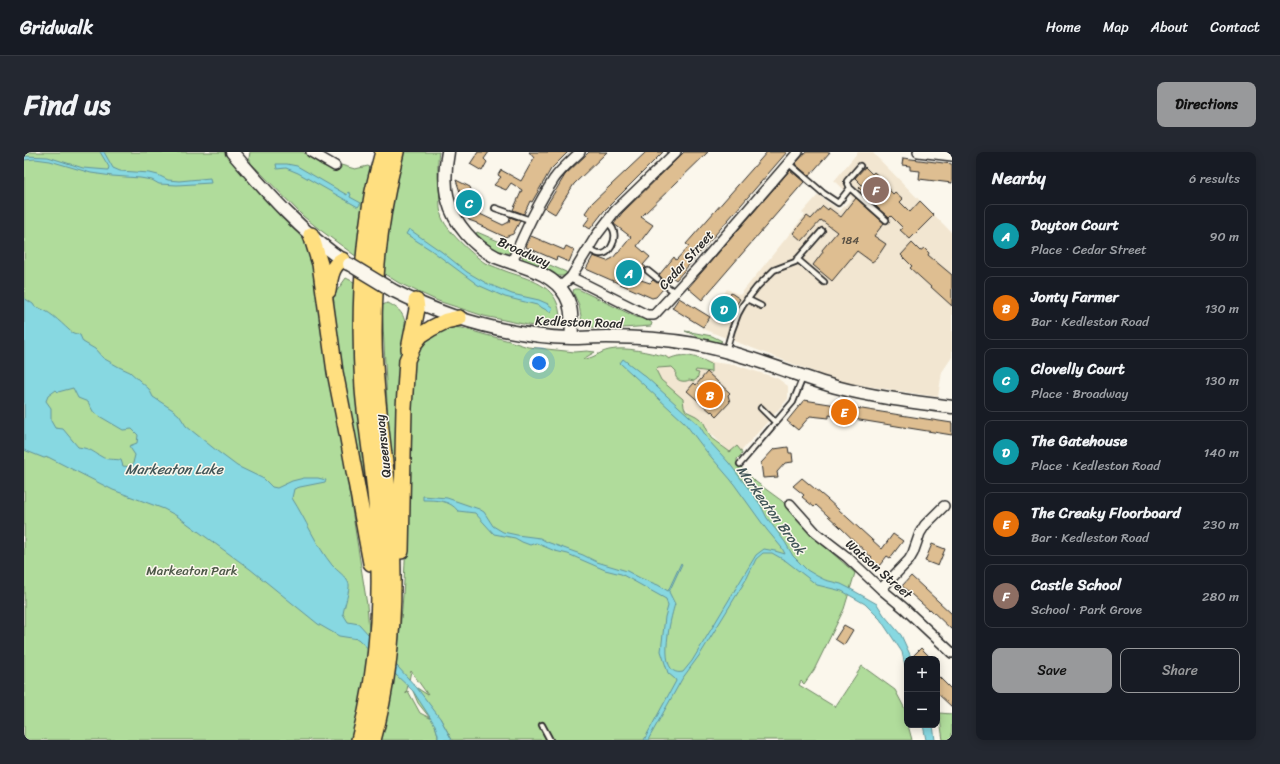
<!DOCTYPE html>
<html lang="en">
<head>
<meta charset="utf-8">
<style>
  body { margin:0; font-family:Sriracha,sans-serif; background:#242831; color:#f1f3f6 }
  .controls { position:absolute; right:12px; bottom:12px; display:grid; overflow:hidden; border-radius:8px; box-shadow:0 2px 10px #0003 }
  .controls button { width:36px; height:36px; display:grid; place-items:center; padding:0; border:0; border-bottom:1px solid #363941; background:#171b24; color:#f1f3f6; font:20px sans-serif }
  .you { position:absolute; left:515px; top:211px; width:14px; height:14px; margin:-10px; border:3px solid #fff; border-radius:50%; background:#1a73e8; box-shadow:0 0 0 6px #1a73e833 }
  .badge { display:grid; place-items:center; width:26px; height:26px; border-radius:50%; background:#98999b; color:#fff; font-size:13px; font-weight:700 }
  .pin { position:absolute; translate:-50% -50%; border:2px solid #fff; box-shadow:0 1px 4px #0006 }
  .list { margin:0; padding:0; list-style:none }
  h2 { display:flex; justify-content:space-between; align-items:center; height:52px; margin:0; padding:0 16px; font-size:17px }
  h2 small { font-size:13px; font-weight:400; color:#9ea1a6 }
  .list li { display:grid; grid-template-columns:26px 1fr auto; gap:12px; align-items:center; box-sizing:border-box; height:64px; margin:0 8px 8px; padding:0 8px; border:1px solid #363941; border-radius:8px }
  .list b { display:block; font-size:15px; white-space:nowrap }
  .list p { margin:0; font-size:13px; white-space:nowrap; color:#9ea1a6 }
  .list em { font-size:13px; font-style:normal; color:#9ea1a6 }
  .actions { display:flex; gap:8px; padding:12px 16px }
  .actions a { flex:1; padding:9px 0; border:1px solid #98999b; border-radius:8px; text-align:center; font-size:14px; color:#98999b }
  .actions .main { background:#98999b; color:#111 }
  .map { position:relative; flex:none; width:928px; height:588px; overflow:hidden; border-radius:8px }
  header { display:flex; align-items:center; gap:24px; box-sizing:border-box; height:56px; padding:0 20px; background:#171b24; border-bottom:1px solid #363941 }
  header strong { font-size:19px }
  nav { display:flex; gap:22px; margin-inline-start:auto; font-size:14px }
  .intro { display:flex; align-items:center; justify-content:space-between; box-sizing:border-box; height:96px; padding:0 24px }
  h1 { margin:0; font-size:28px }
  .button { padding:10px 18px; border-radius:8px; background:#98999b; color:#111; font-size:14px; font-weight:700 }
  main { display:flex; gap:24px; padding:0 24px }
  aside { flex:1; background:#171b24; border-radius:8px; box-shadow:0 2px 10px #0003 }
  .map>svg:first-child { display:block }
</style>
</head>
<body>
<header>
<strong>Gridwalk</strong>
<nav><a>Home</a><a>Map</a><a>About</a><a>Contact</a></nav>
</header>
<div class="intro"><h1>Find us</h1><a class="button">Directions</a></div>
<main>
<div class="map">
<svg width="928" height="588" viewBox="0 0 928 588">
  <rect width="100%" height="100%" fill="#fbf7ec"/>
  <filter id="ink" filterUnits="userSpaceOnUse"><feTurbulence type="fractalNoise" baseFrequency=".025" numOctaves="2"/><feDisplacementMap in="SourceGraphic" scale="8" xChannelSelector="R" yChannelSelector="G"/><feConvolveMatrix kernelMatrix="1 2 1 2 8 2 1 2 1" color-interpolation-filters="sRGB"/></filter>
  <g filter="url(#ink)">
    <path fill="#f2e6d1" d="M834 0H848L928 81V205L918 220 914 245 816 230 679 177 703 137 716 143 781 63 778 61 794 43 816 59 828 46 810 29Z
      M607 200 711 213 753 226 764 234V247L711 306Z"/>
    <path fill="#b0dc9b" stroke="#6e8463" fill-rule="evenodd" d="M0 0H200L247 54 275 82 290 102 303 198 343 453 345 478 343 504 336 558 328 588H0Z
      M226 0H279L297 13 312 19 317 16V13L331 17 344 14 348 17 333 105 295 77 279 64 227 11 225 6Z
      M379 0H415C413 11 414 23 415 34 416 43 415 54 417 63 421 78 448 102 461 111 469 114 476 117 484 120 511 129 536 135 536 168L530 173 521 175 509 174 460 164 414 149 375 131 359 121 368 45Z
      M453 80 488 95V100C475 106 460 92 451 84Z
      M498 101 542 120 543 122 541 124H533L522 117 499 107 498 104Z
      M322 126 332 131 329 168 331 206 344 341H340L317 221 308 160 309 147 312 140Z
      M550 137H554L612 165 624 168 628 171 627 174 599 176 562 175 558 170 555 153 549 140Z
      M364 151C378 158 381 164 382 179L373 344H370L364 269 358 153Z
      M427 175 438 176 462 183 482 188 504 195 551 200 563 199 571 200 559 207C569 207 575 200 585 198 603 194 624 201 641 204L645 207C659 200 674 205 687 212V220L672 218 671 220 675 221 673 227 670 229 665 228C662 230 654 230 652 225 651 223 652 221 652 219L648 215 634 216 632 218 637 228 659 247 660 255 662 259 672 264 679 269 687 286 706 300 713 294 717 299 718 302 713 307V311L732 330 758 349 799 393 831 421 820 457 790 518 780 532 777 529 775 533 811 555 838 514 871 538 881 557 883 573H884L888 588H428L416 566 411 573 414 583V588H355C377 512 381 433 383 354 384 307 386 260 387 212L395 191ZM387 519 404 543 393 536 389 539 394 551 406 566 396 561 384 539 382 542Z
      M661 179 688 184 698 189 695 191 684 189Z
      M915 561 928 562V588H919Z"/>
    <path fill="#87d8e1" stroke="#629398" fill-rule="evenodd" d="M76 0H80L89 16 96 19 126 21 134 23 144 28 155 29 186 26 187 31 153 33 135 32 128 28 116 26 88 24 67 21 26 9 11 7 0 8V4L24 5 59 16 84 18 85 15Z
      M252 12H263L273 14 323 43 324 40 327 42 326 45 337 51 334 55 274 21 262 16 253 17Z
      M385 77 418 100 443 120 462 131 488 142 515 148 524 152 529 156 526 160 513 153 481 145 454 133 407 98 382 82Z
      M0 146 9 152 11 155C25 158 35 169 45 178 47 181 53 182 56 183L59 190 71 197 79 206 95 215 106 220 125 237 129 245 149 258 155 263 162 274 193 299 213 314 240 327 248 335 253 336 268 329 280 326H294L302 328 301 330 276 335 270 337 268 346C282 368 292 393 308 413 313 419 322 424 325 432 326 438 320 455 319 462L324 470 335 472 393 536 416 566 428 588H414V583L411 573 389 539 334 487 315 484 294 472 226 417 153 364 140 357 89 338 24 305 20 306 0 298ZM49 236 54 246 64 250 70 261 99 278 108 277 114 283 113 291 105 294 111 303 108 315 99 314 97 308C91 307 82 308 78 305 67 299 68 297 54 295L39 277 31 276 27 269V256L22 249 24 244 32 238 34 240Z
      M599 207 622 225 675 273 685 289 705 311 736 352 743 366 761 390 769 404 783 418 793 424 801 428 817 432 825 436 853 452 860 463 877 483 888 507H883V523L878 500 856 467 841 452 818 439 793 433 762 409 748 401H739L732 407 723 426 677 501 658 527 624 588H620L652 529 651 527 644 521 637 499 641 465 644 454 642 447 597 422 581 418 544 402 531 399 512 391 506 393 498 390 491 386 470 382 451 361 434 359C426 348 412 348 399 348V344L423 346 455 357 460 360 469 374 479 380 493 383 516 386 523 390 559 403 573 410 603 419 616 426 634 433 644 439 657 411 658 412 645 440 651 452C647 464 631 526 659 520L668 509 732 403 740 397 751 399 761 402 758 396 743 378 707 328 682 299 660 270 596 211Z
      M899 573H909L911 588H902Z"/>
    <path fill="#debe91" stroke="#2b2b2b" d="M454 0H465L460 7 463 10 458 19 446 12Z
      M505 0H544L527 17 508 50 506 49 500 62 489 58 498 38 487 31 482 38 470 33 477 25 474 23 477 18 497 29 510 6Z
      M565 0H583L550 32 531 62 521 56 541 23Z
      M622 0H639L580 59 566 77 560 73 566 65 561 61 568 51Z
      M660 0H684L617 65 629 73 613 94 626 105 619 113 622 115 611 126 626 131 629 128 633 131 637 130 638 126 635 123 650 105 652 108 665 94 662 92 743 0H763L652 128 648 125 644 131 639 132 638 134 639 137 632 145 628 146 562 117 569 104 583 109 589 106 593 101H594L607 85 590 72 598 61Z
      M782 0H806L785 24 771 12Z
      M879 6 928 12V31L895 27 896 19 886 18V14L878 13Z
      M841 15 848 22 850 20 858 27 857 29 869 42 871 40 879 47 876 50 886 60 896 49 910 63 886 87 876 78 879 76 867 64 865 66 837 41 838 39 835 36 838 33 831 26Z
      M766 18 780 30 678 148 664 136Z
      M432 28 446 35 456 62 479 73 485 70 486 65 496 69 489 82 481 85 453 72V71L445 68 435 43H437Z
      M832 46 860 71 850 84 862 92 852 107 848 110 833 99 808 129 789 113 799 100 798 98 813 80 797 68 778 89 769 81 783 64 787 67 799 54 804 58 805 56 817 65Z
      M507 84 540 98 542 94 550 98 545 110 533 105 532 108 502 95Z
      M888 91 896 99 900 96 905 101 904 103 928 123V154L886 116 888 114 877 103Z
      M707 141 716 147 702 169 690 158 695 151 696 152 700 146 702 148Z
      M655 146 686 165 679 175 648 156Z
      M683 220 706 241 704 243 706 250 693 264 688 259 687 260 663 239 670 231 672 233Z
      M780 248 928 271V283L805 263V266L786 264 774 278 763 269Z
      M764 295 765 301H768L769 310 761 311 753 320 754 325 739 326 737 311 750 297Z
      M778 326 803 347 858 397 869 382 879 389 866 406 863 404 855 414 846 407 848 406 815 374 792 353 790 355 778 345 780 343 769 334Z
      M908 392 921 397 914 414 901 409Z
      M887 424 928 462V478L906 457 905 458 878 434Z
      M820 473 829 478 820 493 811 487Z
      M897 496 908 507H886Z
      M913 523 928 538V555L913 541Z"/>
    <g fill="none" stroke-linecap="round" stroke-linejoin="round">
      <defs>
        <path id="service" d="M764 11 799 41 814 51 826 36 862 68
          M826 36 823 29 836 14
          M471 56 506 68
          M564 97C568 99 572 102 576 102 586 103 592 88 590 80 589 75 586 73 582 69
          M773 107 800 130
          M624 119 634 127
          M642 134 651 140
          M723 147 737 154
          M702 199 708 178 714 162 719 153 733 135 750 118 771 110 798 79
          M737 256 751 270
          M716 312 769 250 779 225
          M518 573 526 588"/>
        <path id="minor" d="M287 0 311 14
          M894 0 928 4
          M488 110C500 81 513 53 530 27 537 17 547 9 556 0
          M547 125 623 163H630L677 112 774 0
          M536 135 547 125 572 84 591 59 652 0
          M766 352 792 381 823 405 857 437 880 456 928 501
          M857 437 885 408 889 401 896 381 901 373 920 354"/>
        <path id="tertiary" d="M208 0C243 41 279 82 324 112
          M424 0C421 16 420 33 424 48 430 72 451 95 472 105 497 115 528 119 542 144 549 156 547 172 548 186
          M368 138C423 166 485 184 547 186 559 186 571 185 583 185 612 185 642 187 670 192 719 201 765 221 812 235 849 245 890 250 928 255"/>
        <path id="trunk" d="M287 83 296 112 311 220 323 281 347 411
          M304 139C306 127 307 114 318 108
          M385 197 393 157 392 149
          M377 399 380 256 383 208 390 192 397 183 408 176 422 169 435 166
          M335 588C357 509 358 432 352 351 349 313 342 275 339 237 335 173 337 107 348 44 351 29 355 15 359 0
          M349 588C369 517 372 443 367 369 362 306 350 243 350 180 350 119 357 59 372 0"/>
      </defs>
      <use href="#service" stroke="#2b2b2b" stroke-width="8"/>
      <use href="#minor" stroke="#2b2b2b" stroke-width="12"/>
      <use href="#tertiary" stroke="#2b2b2b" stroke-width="15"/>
      <use href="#trunk" stroke="#2b2b2b" stroke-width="18"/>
      <use href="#service" stroke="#fbf7ec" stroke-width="4.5"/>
      <use href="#minor" stroke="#fbf7ec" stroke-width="9"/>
      <use href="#tertiary" stroke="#fbf7ec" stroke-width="12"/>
      <use href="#trunk" stroke="#ffdf80" stroke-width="15"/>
      <defs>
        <path id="tertiary-bridge" d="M325 112 368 138"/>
      </defs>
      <use href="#tertiary-bridge" stroke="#2b2b2b" stroke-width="15" stroke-linecap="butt"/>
      <use href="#tertiary-bridge" stroke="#fbf7ec" stroke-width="12"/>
    </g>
  </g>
  <g text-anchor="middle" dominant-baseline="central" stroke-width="3" stroke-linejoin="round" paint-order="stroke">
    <g font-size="11" fill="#585044">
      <text x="826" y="88">184</text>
    </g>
    <g font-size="13" fill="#2b2b2b" stroke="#fbf7ec">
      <text transform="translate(500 100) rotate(24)">Broadway</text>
      <text transform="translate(662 108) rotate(-48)">Cedar Street</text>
      <text transform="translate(555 170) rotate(2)">Kedleston Road</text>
      <text transform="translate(359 294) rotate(-96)">Queensway</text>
      <text transform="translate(855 417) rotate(41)">Watson Street</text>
    </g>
    <g font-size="13" fill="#4c5747" stroke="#fbf7ec">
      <text x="168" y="418">Markeaton Park</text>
    </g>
    <g font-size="14" font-style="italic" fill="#425658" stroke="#fbf7ec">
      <text x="150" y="317">Markeaton Lake</text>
      <text transform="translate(747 358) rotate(54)">Markeaton Brook</text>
    </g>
  </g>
</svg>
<div class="controls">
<button>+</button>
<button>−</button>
</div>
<div class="you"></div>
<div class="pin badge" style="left:605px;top:121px;background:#0f9aa8">A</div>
<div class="pin badge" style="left:686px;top:243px;background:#e8710a">B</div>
<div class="pin badge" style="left:445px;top:51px;background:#0f9aa8">C</div>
<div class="pin badge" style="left:700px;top:157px;background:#0f9aa8">D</div>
<div class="pin badge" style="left:820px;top:260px;background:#e8710a">E</div>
<div class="pin badge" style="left:852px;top:38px;background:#8d6e63">F</div>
</div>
<aside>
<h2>Nearby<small>6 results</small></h2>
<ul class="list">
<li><span class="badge" style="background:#0f9aa8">A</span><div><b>Dayton Court</b><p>Place · Cedar Street</p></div><em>90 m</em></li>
<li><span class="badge" style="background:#e8710a">B</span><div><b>Jonty Farmer</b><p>Bar · Kedleston Road</p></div><em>130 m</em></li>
<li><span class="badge" style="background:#0f9aa8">C</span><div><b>Clovelly Court</b><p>Place · Broadway</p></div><em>130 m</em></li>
<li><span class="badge" style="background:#0f9aa8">D</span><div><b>The Gatehouse</b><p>Place · Kedleston Road</p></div><em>140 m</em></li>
<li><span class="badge" style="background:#e8710a">E</span><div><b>The Creaky Floorboard</b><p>Bar · Kedleston Road</p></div><em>230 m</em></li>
<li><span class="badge" style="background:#8d6e63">F</span><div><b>Castle School</b><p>School · Park Grove</p></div><em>280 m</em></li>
</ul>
<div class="actions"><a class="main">Save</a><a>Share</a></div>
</aside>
</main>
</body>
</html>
